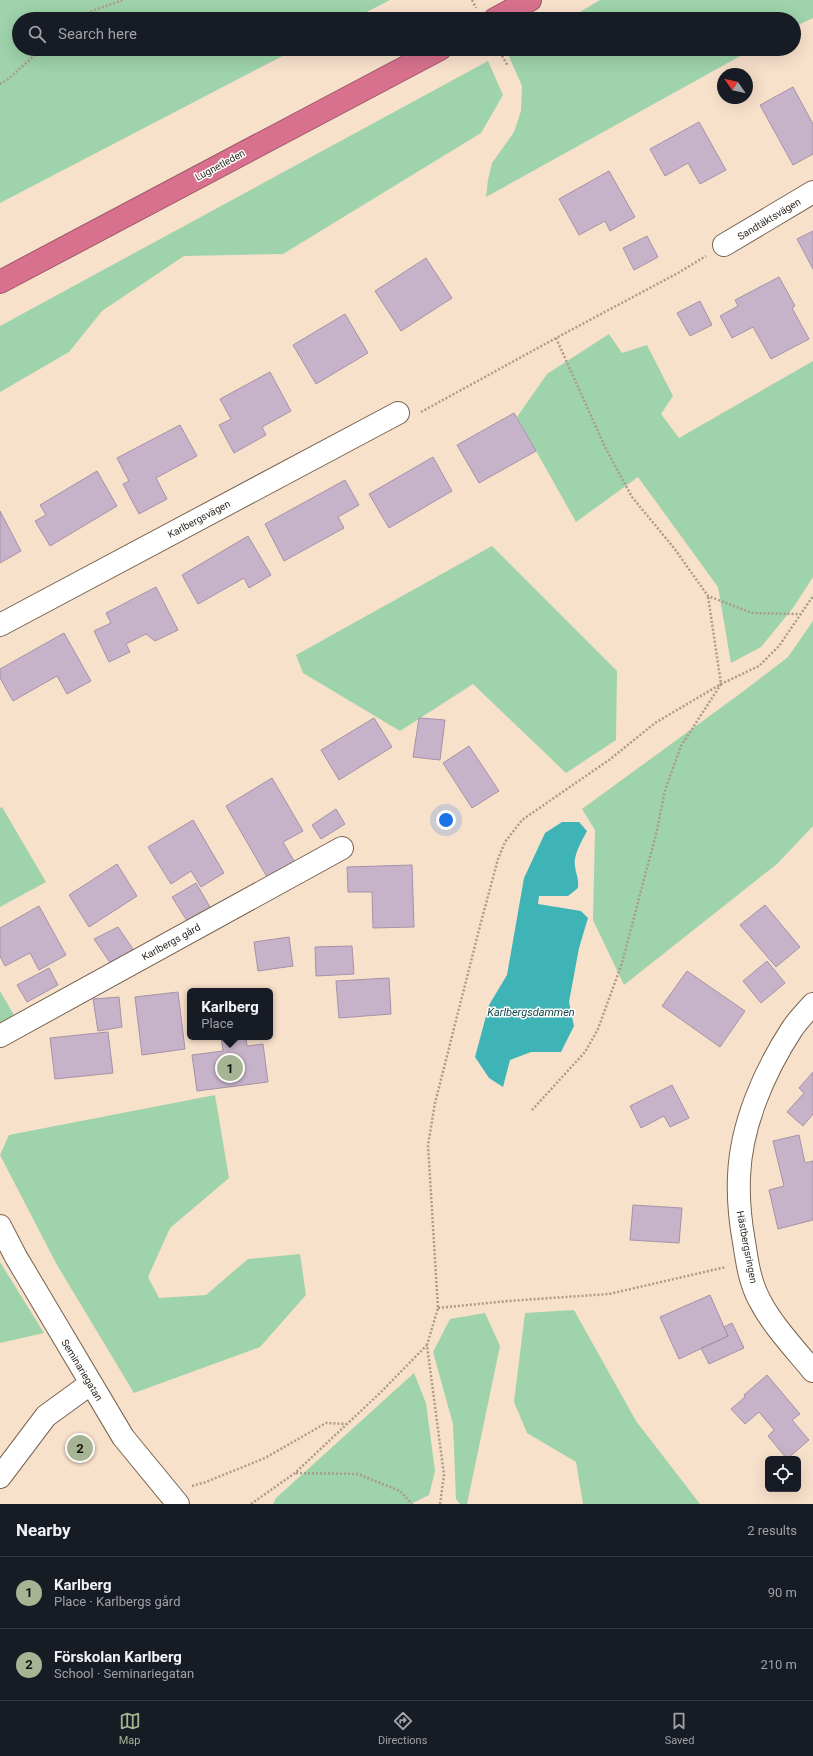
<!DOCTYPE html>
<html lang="en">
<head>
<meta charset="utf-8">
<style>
  body { margin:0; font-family:Roboto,sans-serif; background:#242831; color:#f1f3f6 }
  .controls { position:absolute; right:12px; bottom:12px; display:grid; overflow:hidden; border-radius:6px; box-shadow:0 4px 16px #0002 }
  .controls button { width:36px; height:36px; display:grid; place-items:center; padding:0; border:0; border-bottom:1px solid #363941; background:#171b24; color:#f1f3f6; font:20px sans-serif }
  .compass { position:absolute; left:717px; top:68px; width:36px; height:36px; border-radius:50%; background:#171b24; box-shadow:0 4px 16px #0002; rotate:304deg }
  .you { position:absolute; left:446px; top:820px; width:14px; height:14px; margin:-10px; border:3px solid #fff; border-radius:50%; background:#1a73e8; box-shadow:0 0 0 6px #1a73e833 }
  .badge { display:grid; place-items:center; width:26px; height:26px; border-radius:50%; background:#a6b493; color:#111; font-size:13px; font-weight:700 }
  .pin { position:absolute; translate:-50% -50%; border:2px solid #fff; box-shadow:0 1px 4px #0006 }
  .popup { position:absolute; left:187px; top:988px; width:86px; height:52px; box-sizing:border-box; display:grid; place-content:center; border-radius:6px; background:#171b24; filter:drop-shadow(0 1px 3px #0005); font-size:13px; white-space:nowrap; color:#9ea1a6 }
  .popup b { font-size:15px; color:#f1f3f6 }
  .popup::after { content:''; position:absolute; left:50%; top:100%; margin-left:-8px; border:8px solid transparent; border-top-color:#171b24 }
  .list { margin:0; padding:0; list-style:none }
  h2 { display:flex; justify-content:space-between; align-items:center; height:52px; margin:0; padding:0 16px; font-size:17px }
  h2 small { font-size:13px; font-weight:400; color:#9ea1a6 }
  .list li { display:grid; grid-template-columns:26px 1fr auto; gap:12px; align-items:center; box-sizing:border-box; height:72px; padding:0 16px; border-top:1px solid #363941 }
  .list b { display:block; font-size:15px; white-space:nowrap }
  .list p { margin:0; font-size:13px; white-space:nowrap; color:#9ea1a6 }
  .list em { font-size:13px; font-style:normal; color:#9ea1a6 }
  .icon { flex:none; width:22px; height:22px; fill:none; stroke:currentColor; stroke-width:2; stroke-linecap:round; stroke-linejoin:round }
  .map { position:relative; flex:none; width:813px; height:1504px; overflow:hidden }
  .search { position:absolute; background:#171b24; box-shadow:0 4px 16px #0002; left:12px; right:12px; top:12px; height:44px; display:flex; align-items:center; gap:10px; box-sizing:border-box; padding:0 14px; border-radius:22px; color:#9ea1a6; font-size:15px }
  .sheet { height:196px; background:#171b24 }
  nav { display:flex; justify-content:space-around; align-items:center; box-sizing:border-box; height:56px; border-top:1px solid #363941; background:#171b24; font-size:11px; color:#9ea1a6 }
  nav a { display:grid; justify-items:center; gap:2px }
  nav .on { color:#a6b493 }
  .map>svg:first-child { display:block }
</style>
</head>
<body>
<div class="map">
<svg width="813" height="1504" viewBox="0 0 813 1504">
  <rect width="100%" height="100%" fill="#f8e1cb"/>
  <path fill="#9ed3ab" d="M0 0H390L353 19H19V49H296L0 203Z
    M600 0H813V18L794 27V19H568Z
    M513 49H753L486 197 488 180 492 163 514 132 521 111 522 86 507 52Z
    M488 61 503 95 481 133 283 254 184 256 102 311 69 352 0 392V326Z
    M609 334 622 353 647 345 673 396 661 414 679 438 813 361V577L793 608 761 647 731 663 718 587 638 477 576 522 517 417 547 374Z
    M492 546 617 671 616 740 566 773 473 684 400 731 303 673 296 655Z
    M813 621V826L777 864 624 985 593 920 595 830 582 809 741 693 788 657Z
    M2 807 46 882 0 907V808Z
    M0 991 14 1015 0 1022Z
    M215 1095 229 1178 170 1228 148 1277 159 1298 206 1295 248 1259 300 1254 306 1295 260 1347 134 1393 57 1265 0 1155 9 1135Z
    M0 1262 44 1333 0 1343Z
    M574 1310 636 1421 700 1504H583L576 1462 527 1433 514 1402 525 1313Z
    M485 1313 500 1346 467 1504H460L456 1499 453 1424 433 1352 450 1319Z
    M414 1373 426 1403 435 1471 429 1495 411 1504H273L276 1498Z"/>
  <path fill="#3fb4b7" d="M562 822H579L587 831C582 841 573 855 575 866 576 875 579 878 578 888L568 896H539L538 904 581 911 588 918 579 948 569 1002 574 1026 561 1052H531L510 1060 503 1087 489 1078 475 1057 489 1005 507 975 524 878 545 833Z"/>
  <path fill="#c6b3c9" stroke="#a592a8" d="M793 87 813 124V154L793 165 760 105Z
    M699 122 726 170 700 184 688 163 665 176 650 149Z
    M609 171 635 217 610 231 605 221 579 235 559 199Z
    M813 231V269L797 239Z
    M647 236 658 257 634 270 623 248Z
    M426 258 452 298 401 331 375 291Z
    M779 277 795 306 792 308 809 339 771 359 753 327 732 338 720 316 738 306 735 300Z
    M700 301 712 325 690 336 677 313Z
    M345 314 368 353 316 384 293 345Z
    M270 372 291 411 262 427 266 435 234 453 219 425 231 419 220 399Z
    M514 413 536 451 479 483 457 445Z
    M180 425 197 456 156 478 167 499 139 514 123 484 129 481 117 458Z
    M433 457 452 491 389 528 369 494Z
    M97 471 117 506 50 546 35 521 46 515 40 505Z
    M345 480 359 505 338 517 344 528 284 561 265 524Z
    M0 511 21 551 0 563Z
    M248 536 271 575 249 588 244 578 198 604 182 575Z
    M156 587 178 630 155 641 146 634 126 644 130 652 109 662 94 631 111 623 106 613Z
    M64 633 91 681 67 694 57 676 13 701 0 678V669Z
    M374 718 392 747 339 780 321 750Z
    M419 718 445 720 440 760 413 757Z
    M469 746 499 791 472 808 443 763Z
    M272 778 303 831 283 842 297 866 270 882 226 806Z
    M336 809 345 824 321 839 312 825Z
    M193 820 224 873 201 887 191 871 171 884 148 847Z
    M117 864 137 896 89 927 69 895Z
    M412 865 414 927 373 928 372 892H348L347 867Z
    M196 883 213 912 189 924 172 897Z
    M765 905 800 947 776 967 740 925Z
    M39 906 66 955 39 970 30 953 5 966 0 956V928Z
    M118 927 135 952 111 964 94 939Z
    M289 937 293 966 258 971 254 942Z
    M352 946 354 974 316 976 315 947Z
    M767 961 785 983 761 1003 743 981Z
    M49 968 58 985 27 1002 17 985Z
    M687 971 745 1011 720 1047 662 1006Z
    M389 978 391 1014 339 1018 336 981Z
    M178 992 185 1049 142 1055 135 997Z
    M119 997 122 1027 98 1031 93 999Z
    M108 1032 113 1073 55 1079 50 1038Z
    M221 1037H246L247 1046 263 1044 268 1082 197 1091 192 1055 223 1051Z
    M813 1072V1114L803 1126 787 1112 804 1093 799 1088Z
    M672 1085 689 1118 670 1127 664 1116 641 1128 630 1106Z
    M799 1135 805 1163 813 1161V1220L778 1229 769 1190 784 1186 773 1141Z
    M633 1205 682 1208 679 1243 630 1240Z
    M710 1295 728 1336 679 1359 660 1317Z
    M732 1323 744 1348 709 1364 701 1348 728 1336 724 1327Z
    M767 1375 800 1414 792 1420 809 1440 787 1459 768 1436 774 1430 759 1412 745 1424 731 1409 745 1397 744 1395Z"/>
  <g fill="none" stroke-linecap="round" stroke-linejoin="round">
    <defs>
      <path id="minor" d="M724 245 813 192
        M0 625 398 413
        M813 1004C806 1012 798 1020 792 1029 764 1072 741 1125 739 1176 738 1199 740 1220 744 1242 747 1262 750 1283 760 1301 773 1326 795 1349 813 1371
        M0 1036 342 848
        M0 1226 16 1257 123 1437 178 1504
        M0 1477 46 1416 90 1384"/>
      <path id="highway" d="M495 19 530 0
        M0 282 440 49"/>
    </defs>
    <use href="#minor" stroke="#786451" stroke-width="24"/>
    <use href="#highway" stroke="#9d5868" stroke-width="24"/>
    <path stroke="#ac9b8a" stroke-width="2.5" stroke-dasharray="2 2" stroke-linecap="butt" d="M472 0 476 8
      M81 19 92 11 123 0
      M498 49 508 66
      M0 84 7 80 42 49
      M556 338 605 447 632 497 674 548 708 596 752 613 799 614
      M421 412 556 338 678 273 706 256
      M532 1110 585 1052 598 1029 622 963 657 830 665 790 681 746 721 684 708 596
      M438 1308 508 1301 609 1294 726 1267
      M296 1473 358 1474 400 1491 412 1504
      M192 1486 206 1482 265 1458 326 1423 346 1424
      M251 1504 295 1473 381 1392 427 1345
      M440 1504 444 1475 427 1345 438 1308 428 1145 435 1103 480 926 498 859 505 842 522 820 609 760 655 723 721 684 759 666 779 646 813 596"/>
    <use href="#minor" stroke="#fff" stroke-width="22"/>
    <use href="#highway" stroke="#d7718e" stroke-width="22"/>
  </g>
  <g text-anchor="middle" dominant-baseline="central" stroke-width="3" stroke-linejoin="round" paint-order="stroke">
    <g font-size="10" fill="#322a22" stroke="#fff">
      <text transform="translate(220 165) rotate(-28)">Lugnetleden</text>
      <text transform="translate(769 219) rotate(-31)">Sandtäktsvägen</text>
      <text transform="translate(199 519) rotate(-28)">Karlbergsvägen</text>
      <text transform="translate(171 942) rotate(-29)">Karlbergs gård</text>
      <text transform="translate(747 1247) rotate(79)">Hästbergsringen</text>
      <text transform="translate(82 1370) rotate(59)">Seminariegatan</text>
    </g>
    <g font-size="11" font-style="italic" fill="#114547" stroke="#fff">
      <text x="531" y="1012">Karlbergsdammen</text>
    </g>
  </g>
</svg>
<div class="controls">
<button><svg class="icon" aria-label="locate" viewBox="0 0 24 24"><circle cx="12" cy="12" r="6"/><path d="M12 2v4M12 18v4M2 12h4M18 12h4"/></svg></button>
</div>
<svg class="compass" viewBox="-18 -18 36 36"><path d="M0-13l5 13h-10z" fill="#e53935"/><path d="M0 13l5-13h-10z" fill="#9ea1a6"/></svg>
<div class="you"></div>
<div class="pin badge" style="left:230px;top:1068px">1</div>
<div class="popup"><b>Karlberg</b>Place</div>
<div class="pin badge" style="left:80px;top:1448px">2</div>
<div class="search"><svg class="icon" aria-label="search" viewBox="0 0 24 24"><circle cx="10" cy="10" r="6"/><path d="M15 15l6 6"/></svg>Search here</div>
</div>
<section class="sheet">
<h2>Nearby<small>2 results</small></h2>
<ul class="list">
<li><span class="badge">1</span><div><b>Karlberg</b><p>Place · Karlbergs gård</p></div><em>90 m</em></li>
<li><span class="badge">2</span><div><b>Förskolan Karlberg</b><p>School · Seminariegatan</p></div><em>210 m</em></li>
</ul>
</section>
<nav>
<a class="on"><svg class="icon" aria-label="map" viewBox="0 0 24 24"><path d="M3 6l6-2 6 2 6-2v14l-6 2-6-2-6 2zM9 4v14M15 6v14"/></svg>Map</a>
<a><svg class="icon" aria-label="directions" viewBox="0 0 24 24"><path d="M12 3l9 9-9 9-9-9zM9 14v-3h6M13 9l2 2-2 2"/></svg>Directions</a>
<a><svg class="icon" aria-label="saved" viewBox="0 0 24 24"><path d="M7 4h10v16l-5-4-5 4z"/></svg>Saved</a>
</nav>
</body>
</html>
